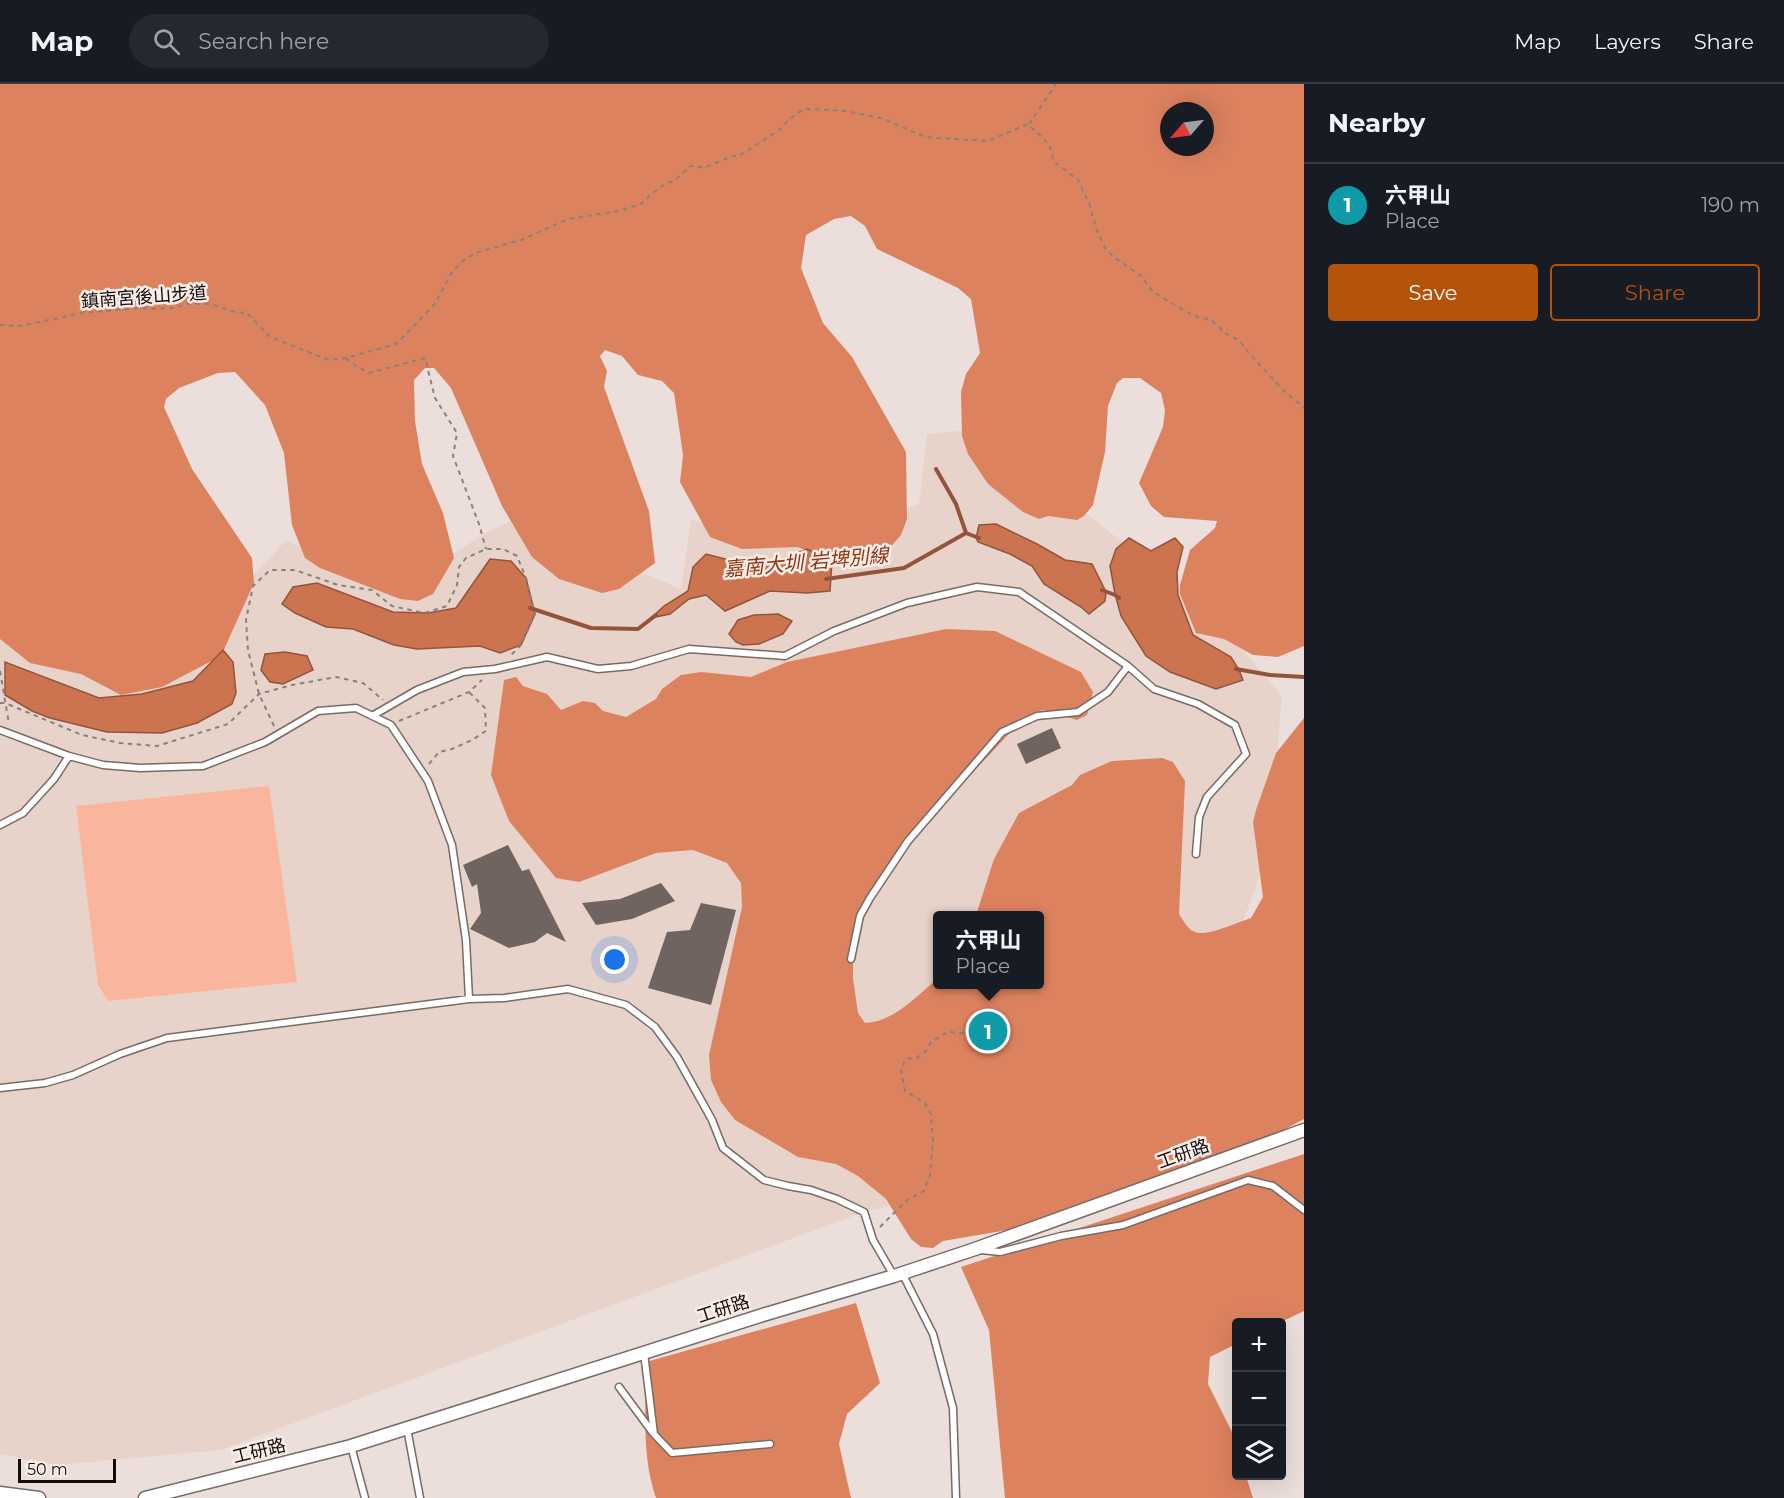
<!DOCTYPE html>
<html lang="en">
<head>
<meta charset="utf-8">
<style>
  body { margin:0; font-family:Montserrat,"Noto Sans TC",sans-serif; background:#242831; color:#f1f3f6 }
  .controls { position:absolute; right:18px; bottom:18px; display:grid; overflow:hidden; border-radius:6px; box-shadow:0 6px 24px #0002 }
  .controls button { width:54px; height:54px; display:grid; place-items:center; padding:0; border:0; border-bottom:2px solid #363941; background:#171b24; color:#f1f3f6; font:30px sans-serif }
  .compass { position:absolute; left:1160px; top:18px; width:54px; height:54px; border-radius:50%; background:#171b24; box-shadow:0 6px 24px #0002; rotate:242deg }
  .scale { position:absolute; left:18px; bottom:15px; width:98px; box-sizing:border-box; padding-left:6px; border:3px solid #100c0a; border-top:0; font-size:16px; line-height:21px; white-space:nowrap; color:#100c0a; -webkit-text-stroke:4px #faede8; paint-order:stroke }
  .you { position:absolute; left:615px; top:876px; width:21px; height:21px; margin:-15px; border:4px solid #fff; border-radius:50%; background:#1a73e8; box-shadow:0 0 0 9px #1a73e833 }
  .badge { display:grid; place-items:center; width:39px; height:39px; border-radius:50%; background:#b45309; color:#fff; font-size:20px; font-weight:700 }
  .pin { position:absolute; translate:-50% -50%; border:3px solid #fff; box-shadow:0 2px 6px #0006 }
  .popup { position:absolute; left:933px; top:827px; width:111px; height:78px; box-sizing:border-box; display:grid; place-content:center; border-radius:6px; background:#171b24; filter:drop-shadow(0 2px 4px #0005); font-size:20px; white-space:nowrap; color:#9ea1a6 }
  .popup b { font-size:22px; color:#f1f3f6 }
  .popup::after { content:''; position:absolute; left:50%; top:100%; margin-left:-12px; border:12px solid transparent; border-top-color:#171b24 }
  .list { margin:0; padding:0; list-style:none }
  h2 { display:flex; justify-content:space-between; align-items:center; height:78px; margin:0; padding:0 24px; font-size:26px }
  h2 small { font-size:20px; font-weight:400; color:#9ea1a6 }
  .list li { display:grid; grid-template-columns:39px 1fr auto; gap:18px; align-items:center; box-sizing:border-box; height:84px; padding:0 24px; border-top:2px solid #363941 }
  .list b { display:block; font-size:22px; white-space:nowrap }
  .list p { margin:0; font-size:20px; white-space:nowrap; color:#9ea1a6 }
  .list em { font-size:20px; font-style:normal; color:#9ea1a6 }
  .actions { display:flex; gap:12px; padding:18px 24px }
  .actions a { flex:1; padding:14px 0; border:2px solid #b45309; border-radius:6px; text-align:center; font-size:21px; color:#b45309 }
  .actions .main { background:#b45309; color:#fff }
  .icon { flex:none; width:33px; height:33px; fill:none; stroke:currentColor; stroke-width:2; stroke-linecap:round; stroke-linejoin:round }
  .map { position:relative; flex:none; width:1304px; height:1414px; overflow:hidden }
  header { display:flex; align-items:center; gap:36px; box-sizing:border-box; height:84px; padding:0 30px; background:#171b24; border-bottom:2px solid #363941 }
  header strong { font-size:28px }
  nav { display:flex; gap:33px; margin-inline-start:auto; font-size:21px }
  .search { width:420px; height:54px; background:#242831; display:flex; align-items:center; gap:15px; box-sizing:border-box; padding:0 21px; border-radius:33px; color:#9ea1a6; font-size:22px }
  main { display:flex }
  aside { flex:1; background:#171b24 }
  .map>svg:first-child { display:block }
</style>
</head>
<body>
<header>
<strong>Map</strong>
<div class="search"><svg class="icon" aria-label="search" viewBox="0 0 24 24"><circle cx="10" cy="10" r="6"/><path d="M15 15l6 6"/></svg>Search here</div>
<nav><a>Map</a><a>Layers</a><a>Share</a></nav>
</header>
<main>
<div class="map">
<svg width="1304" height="1414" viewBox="0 0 1304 1414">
  <rect width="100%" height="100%" fill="#ecdfdb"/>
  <path fill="#e8d3cb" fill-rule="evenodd" d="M979 345 1210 527 1282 612 1269 766 1232 868 982 1102 864 1128 221 1366 59 1381 0 1370V530L251 494 285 457 412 496 484 450 514 435 681 505 691 435 780 464 919 420 927 350ZM937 832H1039V900H937Z"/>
  <path fill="#fab69c" d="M269 702 297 898 108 917 98 901 76 722Z"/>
  <path fill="#dd825f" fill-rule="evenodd" d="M0 0H1304V562L1278 573 1253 571 1224 555 1196 549 1180 510V501L1190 466 1215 444 1217 437 1164 433 1151 422 1139 399 1163 343 1165 326 1161 309 1140 294H1123L1117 299 1108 322 1105 368 1093 421 1084 432 1077 436 1048 432 1039 435 1023 428 988 400 968 370 962 352 961 308 966 290 980 269 971 215 958 204 877 165 865 142 851 132 834 135 806 151 801 184 823 239 852 273 906 368 907 435 901 451 878 477 852 481 797 463 742 465 710 453 680 398 683 371 674 309 662 297 638 291 622 272 605 266 600 272 607 287 604 303 649 427 655 479 619 505 602 509 559 495 532 473 502 422 451 304 434 284H425L414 296 415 337 422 380 443 429 454 474 433 510 418 517 400 515 320 484 305 474 292 441 284 369 265 321 235 288 218 289 179 304 166 315 164 323 192 385 252 474 254 499 221 572 162 603 121 611 81 590 30 579 0 555ZM1169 27H1205V63H1169Z
    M946 545 995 547 1081 588 1093 608 1087 631 1077 636 1043 626 1022 636 911 754 866 824 853 872V895L858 929 865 939C893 938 916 913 937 895V900H1039V832L976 831 994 775 1019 729 1072 701 1080 691 1112 677 1162 674 1173 678 1185 697 1179 830C1183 836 1188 846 1195 848 1207 853 1238 838 1251 834L1263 813 1253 738 1256 726 1276 669 1304 634V1035L1274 1051 1227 1066 1196 1083 1160 1091 1019 1144 943 1157 933 1164 921 1163 911 1155 886 1115 858 1092 836 1080 798 1073 735 1036 721 1018 711 996 709 971 742 823 741 799 727 779 693 766 656 769 579 798 556 794 509 737 491 691 504 596 516 593 523 602 547 610 561 626 583 617 595 619 603 627 626 633 656 615 662 605 681 591 701 588 751 593 787 578Z
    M1304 1070V1227L1281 1238H1236V1260L1210 1273 1208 1300 1236 1356V1392H1246L1253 1414H1005L989 1246 961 1183Z
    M856 1219 880 1299 847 1330 839 1360 851 1414H656C641 1371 646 1322 646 1278Z"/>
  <path fill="#cc7350" stroke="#94543b" stroke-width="1.5" d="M996 440 1037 460 1065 476 1092 480 1106 508 1105 517 1089 530 1081 523 1044 500 1032 482 1010 470 978 458 976 454 979 441Z
    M1129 454 1151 467 1175 454 1183 463 1177 488 1178 511 1193 551 1231 573 1239 586 1243 596 1216 605 1170 588 1146 572 1121 532 1115 510 1110 482 1116 465Z
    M807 465 832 477 830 507 807 509 770 507 725 527 706 511 689 515 670 530 651 534 664 522 688 507 693 483 706 470 733 477 770 480Z
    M490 475 511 477 526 494 535 530 521 561 500 569 480 562 417 565 394 561 353 545 326 543 295 529 282 520 293 503 317 499 393 528 428 529 456 524Z
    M778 530 792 537 783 550 759 560 743 561 736 558 729 550 738 536 754 531Z
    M223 566 233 578 236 609 232 620 197 639 162 649 107 648 50 634 32 627 5 611V578L99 614 142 610 193 597Z
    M285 568 307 572 313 586 283 600 270 598 261 586 265 570Z"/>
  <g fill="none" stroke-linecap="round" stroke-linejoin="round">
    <path stroke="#94543b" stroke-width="4" d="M936 385 956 420 966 449
      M826 495 904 484 966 449 979 454
      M1102 506 1115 511 1119 514
      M530 524 591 544 638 545 656 531
      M1236 585 1270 591 1304 593"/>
  </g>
  <path fill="#6f6460" d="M1052 644 1061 664 1026 680 1017 660Z
    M508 761 522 787 529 785 566 858 547 849 535 858 509 864 470 845 481 829 477 800 472 803 463 781Z
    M661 799 675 817 632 835 596 841 582 819 620 815Z
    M701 819 736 826 711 921 648 904 667 848 690 846Z"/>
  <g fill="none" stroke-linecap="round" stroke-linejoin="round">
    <defs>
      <path id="lane" d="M1128 582 1154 605 1198 620 1235 641 1246 670 1207 713 1199 733 1196 770
        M372 632 417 606 463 588 495 585 547 573 598 585 631 582 689 565 785 572 834 547 907 519 977 503 1019 508 1128 582 1108 608 1078 628 1037 632 1002 648 908 757 870 814 860 832 851 875
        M0 646 69 672 103 681 140 684 203 682 265 658 318 627 356 624 391 641 428 697 452 761 466 856 469 915
        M0 741 23 729 54 695 69 672
        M0 1004 45 999 73 991 120 970 167 954 469 915 504 914 568 905 626 921 655 943 677 973 712 1036 723 1064 764 1096 788 1102 811 1106 837 1115 864 1128 873 1156 894 1192
        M981 1166 1000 1168 1061 1152 1123 1141 1248 1096 1273 1102 1304 1126
        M902 1189 933 1250 953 1324 956 1414
        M644 1269 654 1350 672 1369 770 1360
        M619 1303 653 1349
        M407 1344 420 1414
        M351 1362 365 1414"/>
      <path id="street" d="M0 1409 39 1414
        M145 1414 351 1362 766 1230 894 1192 975 1165 1304 1046"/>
    </defs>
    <use href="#lane" stroke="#766b66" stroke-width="9"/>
    <use href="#street" stroke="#766b66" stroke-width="15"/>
    <path stroke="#88807c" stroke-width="2" stroke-dasharray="4.5 4.5" stroke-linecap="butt" d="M1029 40 1056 0
      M0 241 21 242 82 229 140 224 152 225 172 224 187 220H211L235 228 247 229 270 253 329 276 346 274 396 260 434 221 451 190 461 178 475 169 521 156 568 135 619 127 641 120 654 108 667 99 674 97 690 82H696L703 84 733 72H739L779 46 791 34 802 26 808 25 847 27 884 35 923 52 935 54 988 57 1028 40C1040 53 1052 57 1053 77L1078 96 1089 119 1097 147 1105 164 1114 173 1141 192 1153 208 1185 227 1197 233 1211 236 1225 249 1240 257 1248 268 1285 308 1304 324
      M346 274 356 282 369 289 425 274 435 314 457 349 453 372 479 440 486 465
      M0 587 9 640
      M0 619H5L82 651 120 659 157 662 228 640 259 610 292 601 336 593 363 599 383 616
      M399 637 469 608 482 596
      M274 642 259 610 248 566 246 536 253 502 270 486H295L338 501 372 506 392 522 424 529 447 522 457 501 459 483 466 474 486 465H503L517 472 526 494 535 530 521 561 511 571
      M429 680 439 668 452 665 472 656 486 647 485 624 469 608
      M880 1143 907 1116 924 1107 930 1091 933 1057 931 1030 925 1019 905 1007 901 987 905 975 917 974 926 967 931 958 949 947C958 951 970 948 980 949"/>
    <use href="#lane" stroke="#fff" stroke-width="6"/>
    <use href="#street" stroke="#fff" stroke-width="12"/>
  </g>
  <g text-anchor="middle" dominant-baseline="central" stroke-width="5" stroke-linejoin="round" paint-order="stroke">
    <g font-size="18" fill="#100c0a" stroke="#faede8">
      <text transform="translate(144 213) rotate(-4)">鎮南宮後山步道</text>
      <text transform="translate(1183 1070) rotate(-20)">工研路</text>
      <text transform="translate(723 1225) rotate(-18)">工研路</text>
      <text transform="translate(259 1367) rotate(-14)">工研路</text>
    </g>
    <g font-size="20" font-style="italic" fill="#893612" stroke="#faede8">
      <text transform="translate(806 478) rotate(-5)">嘉南大圳 岩埤別線</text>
    </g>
  </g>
</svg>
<div class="controls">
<button>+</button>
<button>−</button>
<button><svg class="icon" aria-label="layers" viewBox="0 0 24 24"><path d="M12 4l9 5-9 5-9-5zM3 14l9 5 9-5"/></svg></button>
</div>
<svg class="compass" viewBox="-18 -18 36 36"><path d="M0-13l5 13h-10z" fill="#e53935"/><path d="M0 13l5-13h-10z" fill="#9ea1a6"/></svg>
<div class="scale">50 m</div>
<div class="you"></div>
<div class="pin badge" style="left:988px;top:947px;background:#0f9aa8">1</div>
<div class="popup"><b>六甲山</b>Place</div>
</div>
<aside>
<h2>Nearby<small></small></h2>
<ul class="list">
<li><span class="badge" style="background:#0f9aa8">1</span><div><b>六甲山</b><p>Place</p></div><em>190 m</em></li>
</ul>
<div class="actions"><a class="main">Save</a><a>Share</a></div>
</aside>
</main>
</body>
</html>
